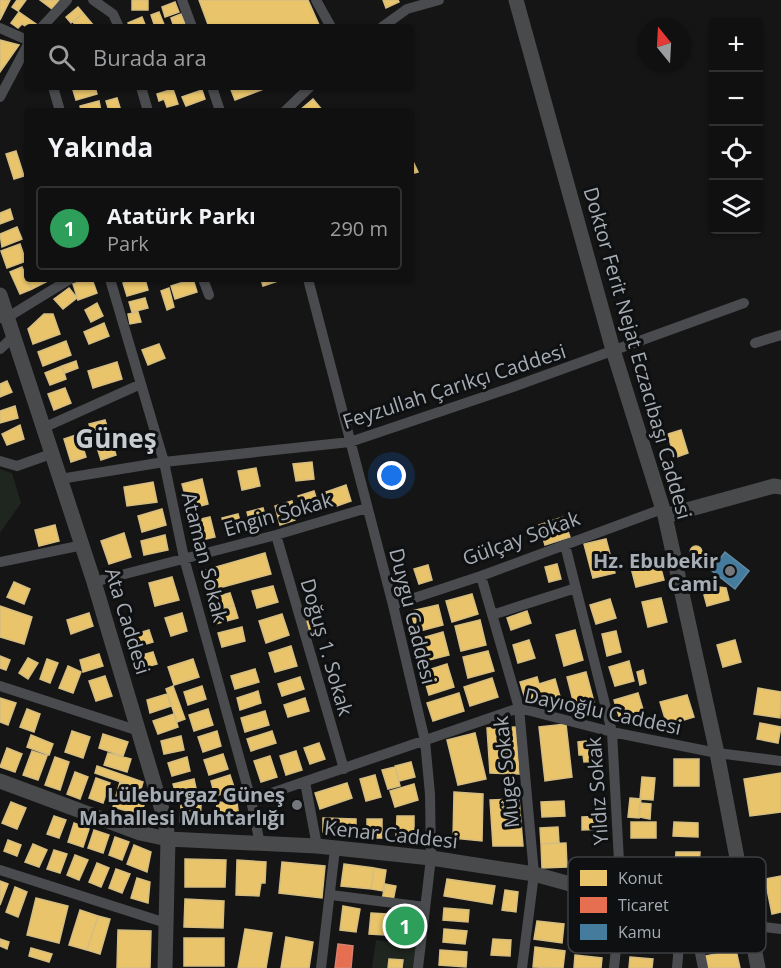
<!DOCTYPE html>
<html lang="tr">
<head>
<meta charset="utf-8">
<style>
  body { margin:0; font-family:"Open Sans",sans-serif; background:#1e1e1e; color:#f1f3f6 }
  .controls { position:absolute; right:18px; top:18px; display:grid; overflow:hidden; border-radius:6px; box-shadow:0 2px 4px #0004 }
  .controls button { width:54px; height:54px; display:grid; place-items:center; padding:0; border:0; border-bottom:2px solid #303030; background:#101010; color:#f1f3f6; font:30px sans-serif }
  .compass { position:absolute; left:637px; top:18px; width:54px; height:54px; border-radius:50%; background:#101010; box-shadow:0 2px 4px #0004; rotate:342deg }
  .you { position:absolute; left:392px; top:476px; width:21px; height:21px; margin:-15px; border:4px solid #fff; border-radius:50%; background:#1a73e8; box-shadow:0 0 0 9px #1a73e833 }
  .badge { display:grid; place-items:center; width:39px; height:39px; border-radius:50%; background:#74787d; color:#fff; font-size:20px; font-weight:700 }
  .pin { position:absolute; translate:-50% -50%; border:3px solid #fff; box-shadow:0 2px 6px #0006 }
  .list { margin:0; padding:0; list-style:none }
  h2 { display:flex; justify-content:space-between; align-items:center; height:78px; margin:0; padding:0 24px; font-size:26px }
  h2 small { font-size:20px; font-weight:400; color:#9c9d9f }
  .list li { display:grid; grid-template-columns:39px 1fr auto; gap:18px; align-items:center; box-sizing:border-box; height:84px; margin:0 12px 12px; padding:0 12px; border:2px solid #303030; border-radius:6px }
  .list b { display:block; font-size:22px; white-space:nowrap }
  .list p { margin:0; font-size:20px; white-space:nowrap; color:#9c9d9f }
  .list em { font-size:20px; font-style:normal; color:#9c9d9f }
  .icon { flex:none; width:33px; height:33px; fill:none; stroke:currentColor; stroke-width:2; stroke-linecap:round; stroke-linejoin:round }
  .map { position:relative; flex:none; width:781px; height:968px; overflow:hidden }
  .search { position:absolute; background:#101010; box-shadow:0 2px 4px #0004; left:24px; top:24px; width:390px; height:66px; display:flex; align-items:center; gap:15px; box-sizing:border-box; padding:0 21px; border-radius:6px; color:#9c9d9f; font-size:22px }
  .panel { position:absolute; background:#101010; box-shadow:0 2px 4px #0004; left:24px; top:108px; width:390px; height:174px; border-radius:6px }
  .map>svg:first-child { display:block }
</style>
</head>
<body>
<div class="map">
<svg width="781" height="968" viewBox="0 0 781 968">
  <rect width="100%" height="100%" fill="#151515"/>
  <path fill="#1f251f" d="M0 469 12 473 21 503 0 533Z
    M392 909 420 912 414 968H372L376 940 389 942Z"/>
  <path fill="#e9c46a" stroke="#d5bd80" stroke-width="1.5" d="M0 0H10L0 20Z
    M17 0H26L18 11 12 7Z
    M40 0H59L52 9Z
    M132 0H148V10H132Z
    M199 0H308L320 27H209Z
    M383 0H398L399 2 386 8Z
    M175 2 179 12 165 17 162 7Z
    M78 7 83 13 71 23 66 17Z
    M19 12 36 24 34 27H27L22 24 18 28 11 23Z
    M159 12 165 27H155L151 15Z
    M83 13 94 26 92 27H77L73 22Z
    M181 14 185 23 174 27 171 18Z
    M142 17 146 27H130L128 23Z
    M0 40 19 45 0 72Z
    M82 87H95L97 94 76 100 73 90Z
    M230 87H269L235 100Z
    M173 89 178 104 167 107 164 99 159 101 157 94Z
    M202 90 205 99 186 106 182 97Z
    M117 98 121 111H109L106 101Z
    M313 99 323 111H301L300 110Z
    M99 101 101 111H81L80 106Z
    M16 151 24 176 14 179 6 154Z
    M411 157 418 172 411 174Z
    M10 209 13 219 0 224V213Z
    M17 227 22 239 2 247 0 234Z
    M20 244 26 261 7 268 1 251Z
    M22 267 32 289 20 294 10 272Z
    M27 279H44L46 282 32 289Z
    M87 279H92L97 293 78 300 73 284Z
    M137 279H145L148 290 127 296 123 283Z
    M193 279 197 292 175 299 171 286Z
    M261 279H284L263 286Z
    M69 288 77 298 63 309 54 299Z
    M169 288 174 307 167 310 161 291Z
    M145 298 148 308 132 312 129 302Z
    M97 303 103 316 91 322 85 310Z
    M138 312 141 322 130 324 128 314Z
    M44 314H53L60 334 33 344 28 329Z
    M104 323 109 336 89 344 84 332Z
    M66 341 71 355 43 366 38 352Z
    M159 344 165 358 148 365 142 350Z
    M76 361 78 368 65 373 62 366Z
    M117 362 122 379 93 388 88 371Z
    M62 366 66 379 50 385 45 373Z
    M7 381 12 392 0 397V384Z
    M65 388 71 403 54 410 48 394Z
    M15 406 18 418 0 423V411Z
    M105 420 110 436 95 441 89 424Z
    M20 425 24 439 7 445 2 434Z
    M681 430 688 453 674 458 668 434Z
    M79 434 86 457 71 462 64 439Z
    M110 436 116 455 101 460 95 441Z
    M312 462 314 479 296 481 293 464Z
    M256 468 260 486 242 490 238 471Z
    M202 479 208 504 189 509 182 484Z
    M153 482 157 502 127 506 124 487Z
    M346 485 351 501 331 508 326 492Z
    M314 491 320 510 304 514 298 496Z
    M292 501 295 520 280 525 275 506Z
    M263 508 268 526 252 531 247 512Z
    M162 509 166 525 142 532 138 516Z
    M238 514 243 531 226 536 222 518Z
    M210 517 215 537 197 541 192 521Z
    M563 517 570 537 545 545 539 525Z
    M55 525 59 541 39 546 35 530Z
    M124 533 131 557 109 564 101 541Z
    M165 535 168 550 144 555 141 541Z
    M606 539 615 573 593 578 584 544Z
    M690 552a6 6 0 1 1 12 0a6 6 0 1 1-12 0Z
    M265 553 271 574 208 591 202 571Z
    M658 557 664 580 636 587 630 564Z
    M557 564 561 579 549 582 545 567Z
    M428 565 432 580 419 584 414 569Z
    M172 577 179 600 155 606 149 583Z
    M14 582 30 589 24 604 7 597Z
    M273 586 278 602 257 608 252 591Z
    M711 586 726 588 729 600 707 606 704 595 711 593Z
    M230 593 234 605 212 611 208 599Z
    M472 594 478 614 452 622 446 601Z
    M661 598 667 622 648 627 642 602Z
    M610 599 616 618 596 624 590 605Z
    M234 605 238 618 215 624 212 612Z
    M438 605 443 625 416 632 411 611Z
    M0 606 32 617 24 644 0 637Z
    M527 611 531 623 511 630 507 618Z
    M89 613 93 626 71 634 67 620Z
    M182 613 187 631 171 636 165 618Z
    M282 614 289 635 266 643 259 621Z
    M322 618 326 632 308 637 304 622Z
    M480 620 486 645 461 651 455 626Z
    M242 627 245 641 222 647 218 633Z
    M149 630 153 642 133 648 129 636Z
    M575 630 583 660 564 666 556 635Z
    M616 631 621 652 607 656 602 634Z
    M443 632 449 655 421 662 415 640Z
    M529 640 535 658 518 663 513 645Z
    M735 640 741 662 723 667 717 645Z
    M291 646 297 666 275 672 269 653Z
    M488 651 494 671 468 678 463 657Z
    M153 652 157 664 139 669 135 657Z
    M99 654 103 666 83 672 80 660Z
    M0 656 10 660 6 670 0 668Z
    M28 658 38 663 28 679 19 673Z
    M47 659 58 663 50 683 40 679Z
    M193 659 199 677 174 685 168 667Z
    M629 661 634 681 615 686 609 667Z
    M447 664 454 687 429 695 422 672Z
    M68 666 81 672 73 693 59 688Z
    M255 669 259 682 235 689 231 676Z
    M643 670 646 683 640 685 637 672Z
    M586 672 594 702 575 708 567 677Z
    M105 676 112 696 96 701 89 681Z
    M300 677 304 689 282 696 278 684Z
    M537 677 539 684 555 679 561 700 543 705 541 697 526 702 520 682Z
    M492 678 498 697 470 706 464 687Z
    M173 686 185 719 177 722 166 689Z
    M202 686 206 699 188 705 184 692Z
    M758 688 781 692 780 718 754 714Z
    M258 691 261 703 240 710 237 698Z
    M459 693 464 711 433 721 427 703Z
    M638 693 645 716 621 723 614 700Z
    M167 694 171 706 150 713 147 700Z
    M687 695 694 717 667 725 660 702Z
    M0 698 16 703 8 725 0 722Z
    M305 698 309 711 288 717 284 705Z
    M27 709 40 714 34 732 20 727Z
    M208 709 213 725 194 731 189 715Z
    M265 711 269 725 245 732 241 718Z
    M174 714 178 727 158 734 153 721Z
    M760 723 781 727 778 743 757 739Z
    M566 724 572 777 545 781 539 727Z
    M516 727 519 774 490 773 487 728Z
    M72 731 90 737 83 758 65 752Z
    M217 731 221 746 203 752 198 737Z
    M272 731 276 743 251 751 247 739Z
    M475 733 486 779 458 785 447 740Z
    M103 734 128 742 123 756 99 748Z
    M31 735 53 744 49 755 27 747Z
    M181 736 184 750 164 754 161 741Z
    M586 741 587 745 600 744 601 761 584 762 583 755H579L578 742Z
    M319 743 325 759 310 764 304 748Z
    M7 748 22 754 15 772 0 767Z
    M32 751 47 756 38 780 23 775Z
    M296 751 302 770 286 775 280 756Z
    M108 753 131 759 127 772 104 765Z
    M223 754 228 769 209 775 204 760Z
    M270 756 277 777 261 782 254 761Z
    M55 757 69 762 60 790 45 785Z
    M187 757 190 771 172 776 168 763Z
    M674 759H699V786H674Z
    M411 762 415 777 399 781 395 766Z
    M97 766 143 782 141 789 95 773Z
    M395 767 400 786 388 789 382 770Z
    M75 772 88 777 80 799 67 794Z
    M781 773V812L750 816 744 779Z
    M230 775 235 790 215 796 211 781Z
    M375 775 381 797 366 801 360 779Z
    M642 777 655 778 653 800 640 799Z
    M96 778 110 783 103 803 89 798Z
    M194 779 197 793 177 797 173 784Z
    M120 782 138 788 144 805 141 815 113 807Z
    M347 783 352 798 320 809 315 793Z
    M414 784 418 800 395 807 390 791Z
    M454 792 483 794 482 841 453 838Z
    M630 798 641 799 639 818 628 817Z
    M519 799 523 846H493L490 800Z
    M564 801 565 816 542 817 541 802Z
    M11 802 26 808 17 829 2 823Z
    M217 802 237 803 240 825H216Z
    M640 803 651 804 650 819 639 817Z
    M181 804 201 805 200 823 180 822Z
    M54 816 66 820 59 838 47 834Z
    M397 816H414V839L396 838Z
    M607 816 608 829 582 830V817Z
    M323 818 356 819V836L323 832Z
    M367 819H382V838H367Z
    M631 822H656V838H631Z
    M674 822 698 823V837L673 836Z
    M74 823 89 829 83 847 68 842Z
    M558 827 559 843 541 844 540 828Z
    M94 830 109 835 103 853 88 848Z
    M115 837 129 842 122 860 109 855Z
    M8 840 21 845 17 856 4 851Z
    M566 843 567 867 542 868 541 844Z
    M33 844 47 850 39 867 25 862Z
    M134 845 151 852 147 872 127 864Z
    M54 850 67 854 60 873 47 869Z
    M676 852H700L699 868H675Z
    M75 855 88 860 79 880 67 875Z
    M185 859 226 860 225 887H185Z
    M237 860 266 862 265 883H261L259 896 236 895Z
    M282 862 325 866 322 898 279 893Z
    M97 863 109 868 101 887 89 882Z
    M344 864 374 868 371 889 341 886Z
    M374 868 386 870 383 891 371 889Z
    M116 869 130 874 122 893 109 888Z
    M781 876V912L772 914 765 879Z
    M137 878 150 882 148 903 131 898Z
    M447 879 495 886 492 904 444 896Z
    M0 881 8 884 0 905Z
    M385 884 396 886 393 901 382 900Z
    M15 887 27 892 18 917 6 912Z
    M505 890 518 892 516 912 502 910Z
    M36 898 68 906 59 943 27 935Z
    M185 899 224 901 223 928 184 927Z
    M343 906 360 909 356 932 340 930Z
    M444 908 469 910 468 922 443 920Z
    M80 910 98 916 87 950 69 945Z
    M371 913 387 914 385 935 369 934Z
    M98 916 110 919 100 954 87 950Z
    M537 921 564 924 562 943 534 939Z
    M245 929 272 933 266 968H238Z
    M444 929 467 931 465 944 443 942Z
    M118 930 151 931 150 968H117Z
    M286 937 313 942 309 968H281Z
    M184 938H224V966H184Z
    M0 939 9 942 7 949 0 946Z
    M493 939 511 940 510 956 491 955Z
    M535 947 565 951 563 968 533 967Z
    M31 948 52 954 49 962 29 956Z
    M440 950 467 952 466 967 439 965Z
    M736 950 740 968H708L705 956Z
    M575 955 602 958 601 968H574Z
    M630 957 653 959 652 968H629Z
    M389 959 403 960 402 968H388Z"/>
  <path fill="#e76f51" stroke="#d4826f" stroke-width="1.5" d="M338 944 353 946 351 968H335Z"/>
  <path fill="#457b9d" stroke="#628aa4" stroke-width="1.5" d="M725 552 749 571 735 589 711 570Z"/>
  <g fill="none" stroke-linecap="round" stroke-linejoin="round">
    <path stroke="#4a4b4e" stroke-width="10" d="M93 0 113 14 119 27
      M182 0 192 27
      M316 0 331 27
      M42 27 67 0
      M382 27 407 9 439 0
      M0 28 27 40
      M53 87 60 111
      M141 87 148 111
      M212 87 220 111
      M0 97 27 46
      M285 111 310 87
      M110 279 164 462 184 558 251 800 260 844
      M203 279 209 295
      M308 279 393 605 425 741 430 794 431 858 418 968
      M0 318 8 317 70 279
      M755 343 781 335
      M0 349 14 336
      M43 428 141 384
      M0 461 17 466 51 454
      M60 479 164 462 350 442 510 388 744 303
      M276 535 344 769
      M565 545 612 732 621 898 614 968
      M0 562 83 545
      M481 576 519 708 534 874 522 968
      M94 582 276 535 367 508
      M393 605 481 576 662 509
      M492 615 576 588
      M0 686 139 731
      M305 782 317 846
      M251 800 519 708 612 732 717 753 781 761
      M0 870 166 923
      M331 895 425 907
      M748 925 781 929
      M321 968 335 849
      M677 968 682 911
      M703 968 700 953 706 916"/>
    <path stroke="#494a4c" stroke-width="15" d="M516 0 613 350 665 516 717 753 758 968
      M0 295 94 582 165 820 168 839 165 968
      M665 516 774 486 781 487
      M0 781 140 833 168 839 317 846 431 858 534 874 621 898 748 925"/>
  </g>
  <g fill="#74787d" stroke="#0f1011" stroke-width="2">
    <circle cx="730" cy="571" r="6"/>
    <circle cx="297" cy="805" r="6"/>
  </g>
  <g text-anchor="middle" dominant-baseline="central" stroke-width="6" stroke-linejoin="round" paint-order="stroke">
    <g font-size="20" fill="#a7adb5" stroke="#0f1011">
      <text transform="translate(638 353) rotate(74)">Doktor Ferit Nejat Eczacıbaşı Caddesi</text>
      <text transform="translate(454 386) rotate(-18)">Feyzullah Çarıkçı Caddesi</text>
      <text transform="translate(278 514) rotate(-16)">Engin Sokak</text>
      <text transform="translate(521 538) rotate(-20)">Gülçay Sokak</text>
      <text transform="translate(205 557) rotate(76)">Ataman Sokak</text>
      <text transform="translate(413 616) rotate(76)">Duygu Caddesi</text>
      <text transform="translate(128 621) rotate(73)">Ata Caddesi</text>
      <text transform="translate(327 647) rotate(74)">Doğuş 1. Sokak</text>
      <text transform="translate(603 711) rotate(12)">Dayıoğlu Caddesi</text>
      <text transform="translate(506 772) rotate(-96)">Müge Sokak</text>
      <text transform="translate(597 791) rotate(-94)">Yıldız Sokak</text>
      <text transform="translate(391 834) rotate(6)">Kenar Caddesi</text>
    </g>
    <g font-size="20" font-weight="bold" fill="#a7adb5" stroke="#0f1011" text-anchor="end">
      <text x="718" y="560">Hz. Ebubekir<tspan x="718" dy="23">Cami</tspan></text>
      <text x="285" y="794">Lüleburgaz Güneş<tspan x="285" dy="23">Mahallesi Muhtarlığı</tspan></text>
    </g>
    <g font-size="26" font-weight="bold" fill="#c8ccd1" stroke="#0f1011">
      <text x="116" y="438">Güneş</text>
    </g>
  </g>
  <rect x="568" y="857" width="198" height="96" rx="9" fill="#0f1011" stroke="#3d3f42" stroke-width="1.5"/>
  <rect x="580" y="870" width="27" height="16" fill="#e9c46a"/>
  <rect x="580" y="897" width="27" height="16" fill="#e76f51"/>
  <rect x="580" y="924" width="27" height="16" fill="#457b9d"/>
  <g font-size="16" fill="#a7adb5">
    <text x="618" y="884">Konut</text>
    <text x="618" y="911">Ticaret</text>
    <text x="618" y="938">Kamu</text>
  </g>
</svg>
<div class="controls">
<button>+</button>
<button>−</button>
<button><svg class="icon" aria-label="locate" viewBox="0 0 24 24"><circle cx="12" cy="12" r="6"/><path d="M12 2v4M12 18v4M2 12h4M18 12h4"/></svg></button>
<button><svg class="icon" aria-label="layers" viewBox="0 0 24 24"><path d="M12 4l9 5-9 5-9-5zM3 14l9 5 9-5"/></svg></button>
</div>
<svg class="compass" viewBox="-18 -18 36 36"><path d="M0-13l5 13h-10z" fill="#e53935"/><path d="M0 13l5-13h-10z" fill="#9c9d9f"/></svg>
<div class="you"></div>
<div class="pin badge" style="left:405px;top:926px;background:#2e9e5b">1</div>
<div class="search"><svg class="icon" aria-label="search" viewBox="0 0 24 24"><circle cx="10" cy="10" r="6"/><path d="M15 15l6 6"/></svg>Burada ara</div>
<section class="panel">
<h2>Yakında<small></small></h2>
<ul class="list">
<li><span class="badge" style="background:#2e9e5b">1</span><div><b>Atatürk Parkı</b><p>Park</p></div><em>290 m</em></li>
</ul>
</section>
</div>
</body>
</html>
